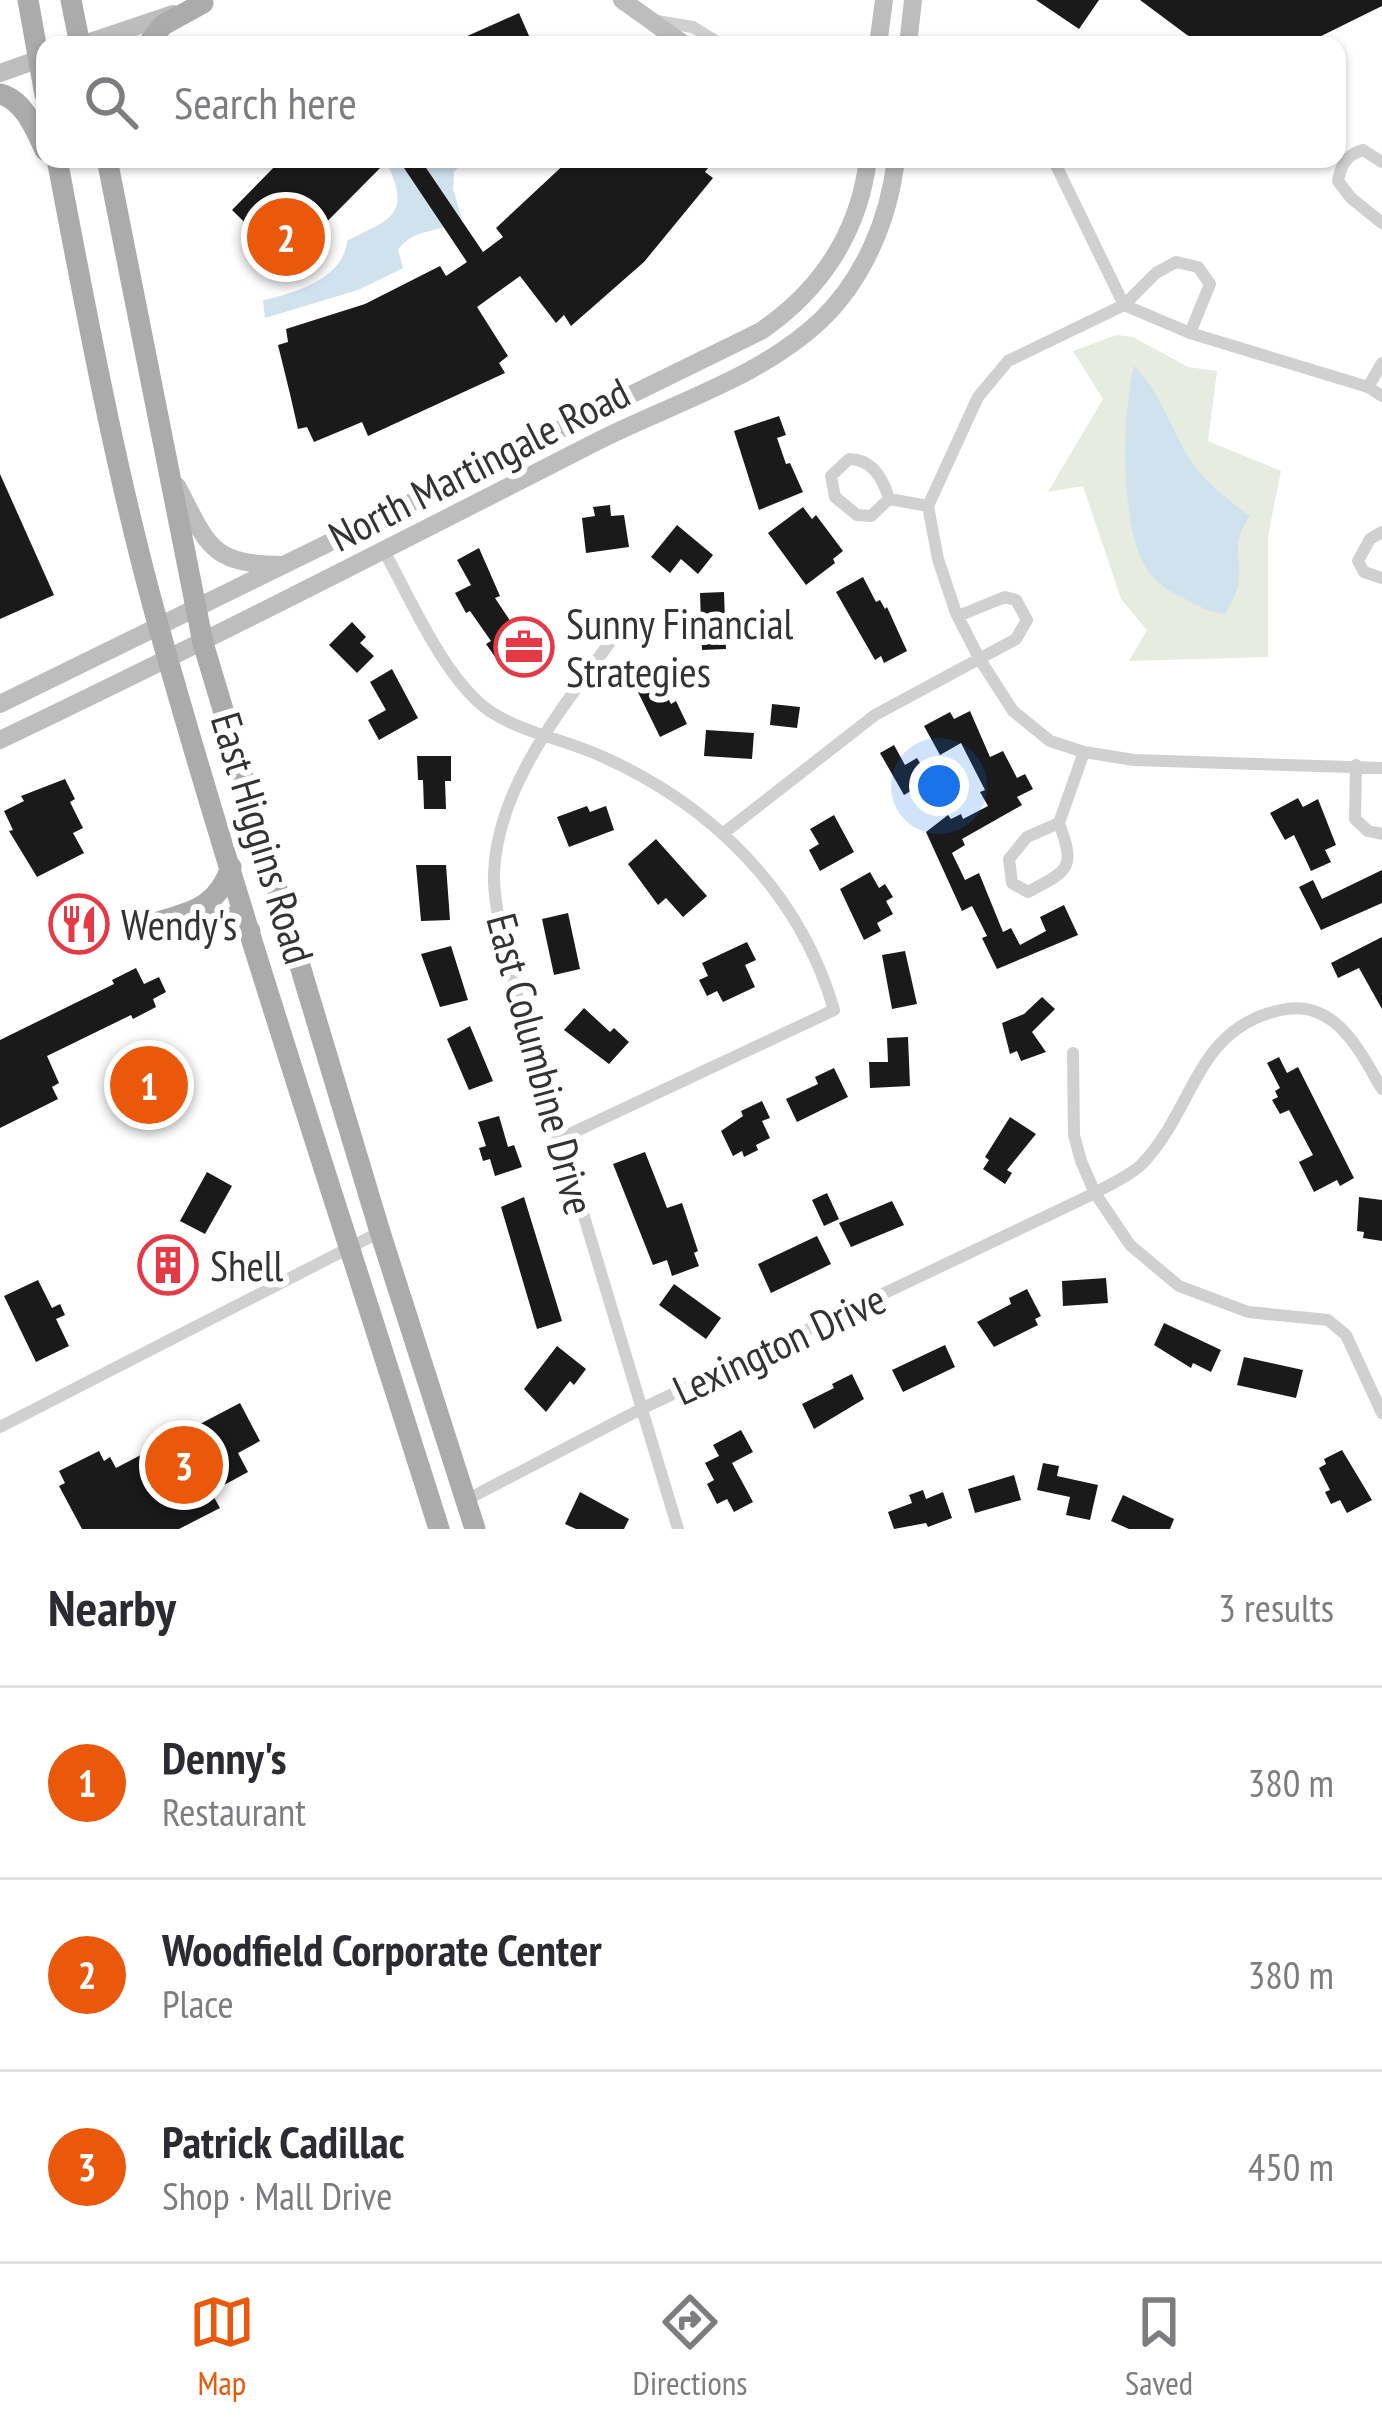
<!DOCTYPE html>
<html lang="en">
<head>
<meta charset="utf-8">
<style>
  body { margin:0; font-family:"PT Sans Narrow",sans-serif; background:#f7f7f7; color:#2b2b33 }
  .you { position:absolute; left:939px; top:786px; width:42px; height:42px; margin:-30px; border:9px solid #fff; border-radius:50%; background:#1a73e8; box-shadow:0 0 0 18px #1a73e833 }
  .badge { display:grid; place-items:center; width:78px; height:78px; border-radius:50%; background:#ea580c; color:#fff; font-size:39px; font-weight:700 }
  .pin { position:absolute; translate:-50% -50%; border:6px solid #fff; box-shadow:0 3px 12px #0006 }
  .list { margin:0; padding:0; list-style:none }
  h2 { display:flex; justify-content:space-between; align-items:center; height:156px; margin:0; padding:0 48px; font-size:51px }
  h2 small { font-size:39px; font-weight:400; color:#7c7c81 }
  .list li { display:grid; grid-template-columns:78px 1fr auto; gap:36px; align-items:center; box-sizing:border-box; height:192px; padding:0 48px; border-top:3px solid #e1e1e2 }
  .list b { display:block; font-size:45px; white-space:nowrap }
  .list p { margin:0; font-size:39px; white-space:nowrap; color:#7c7c81 }
  .list em { font-size:39px; font-style:normal; color:#7c7c81 }
  .icon { flex:none; width:66px; height:66px; fill:none; stroke:currentColor; stroke-width:2; stroke-linecap:round; stroke-linejoin:round }
  .map { position:relative; flex:none; width:1382px; height:1529px; overflow:hidden }
  .search { position:absolute; background:#fff; box-shadow:0 3px 9px #0004; left:36px; right:36px; top:36px; height:132px; display:flex; align-items:center; gap:30px; box-sizing:border-box; padding:0 42px; border-radius:24px; color:#7c7c81; font-size:45px }
  .sheet { height:732px; background:#fff }
  nav { display:flex; justify-content:space-around; align-items:center; box-sizing:border-box; height:168px; border-top:3px solid #e1e1e2; background:#fff; font-size:33px; color:#7c7c81 }
  nav a { display:grid; justify-items:center; gap:6px }
  nav .on { color:#ea580c }
  .map>svg:first-child { display:block }
</style>
</head>
<body>
<div class="map">
<svg width="1382" height="1529" viewBox="0 0 1382 1529">
  <rect width="100%" height="100%" fill="#fff"/>
  <path fill="#e6ecdf" d="M1117 335 1133 337 1188 367 1217 371 1208 441 1281 471 1268 536V657L1129 661 1147 630 1121 599 1083 486 1048 492 1103 399 1073 351Z"/>
  <path fill="#cfe2ee" d="M395 159H467L454 172 453 189 462 219C439 234 414 227 398 250L403 268 358 290 265 318 263 300C294 294 344 278 347 241 385 220 414 218 387 164Z
    M1134 366C1163 394 1171 432 1193 464 1208 485 1230 501 1250 516 1228 546 1244 556 1238 586 1236 594 1229 606 1225 614 1212 613 1203 608 1191 602 1177 595 1162 588 1152 576 1118 538 1122 414 1134 366Z"/>
  <path fill="#1a1a1a" d="M1036 0H1099L1079 29Z
    M1140 0H1382V6L1303 45H1209L1205 37 1197 40 1187 35Z
    M519 13 533 45H447Z
    M282 159H389L286 263 232 210Z
    M398 159H420L483 252 503 237 496 228 570 159H704L711 164 705 172 713 178 644 262 571 326 564 315 556 323 520 276 477 307 508 356 499 363 505 373 368 436 362 422 314 442 307 427 298 429 290 394 278 345 288 342 286 329 365 304 440 266 446 276 467 262Z
    M779 416 786 435 777 438 786 464 790 463 803 492 759 510 734 431Z
    M0 474 54 595 0 619Z
    M610 505 611 516 624 515 629 547 586 553 582 518 595 516 593 507Z
    M803 507 812 519 816 515 843 551 833 559 835 563 806 585 768 533Z
    M677 525 713 555 698 574 681 559 670 573 651 557Z
    M479 548 500 596 495 598 511 622 517 617 535 619 534 631 552 634 550 655 512 651 498 661 486 644 491 641 470 611 466 613 455 593 471 585 457 560Z
    M863 577 876 602 880 600 885 609 887 607 907 651 884 663 881 656 875 660 836 592Z
    M724 592 726 649 702 650 700 593Z
    M352 622 366 637 360 643 374 656 357 673 329 645Z
    M392 669 418 718 379 740 368 720 386 710 370 682Z
    M656 674 671 704 676 701 687 724 660 737 634 684Z
    M772 704 800 707 797 728 770 725Z
    M970 711 990 757 1003 751 1017 778 1025 774 1033 789 1017 797 1022 805 962 839 965 845 952 853 965 880 979 873 1003 932 1011 928 1020 945 1046 931 1040 917 1064 905 1078 935 997 969 982 938 987 936 972 906 962 911 926 832 948 815 951 819 961 814 963 819 988 806 980 792 985 790 961 743 940 755 924 726 950 712 954 719Z
    M706 730 754 733 752 759 704 756Z
    M894 745 905 765 917 758 930 780 904 795 880 753Z
    M417 756H451V781H445L446 809H424L423 780H418Z
    M65 779 75 799 70 802 83 828 73 833 84 853 37 877 9 831 13 830 4 811 24 801 21 796Z
    M1298 798 1303 807 1318 799 1336 845 1325 850 1331 862 1311 871 1294 835 1285 840 1270 813Z
    M587 806 590 812 606 806 614 830 569 847 557 817Z
    M834 815 854 852 820 871 809 850 819 844 810 829Z
    M656 839 707 896 683 917 666 898 658 905 628 864Z
    M416 865H446L450 920 421 921Z
    M1382 870V903L1321 930 1299 887 1313 880 1322 899Z
    M870 872 879 888 885 884 893 897 886 901 893 914 877 923 881 931 864 940 840 889Z
    M98 901 108 922 59 945 49 927 84 904 85 907Z
    M568 913 580 969 554 975 542 919Z
    M1382 937V1009L1359 968 1338 978 1331 963Z
    M747 942 756 960 745 965 755 987 723 1002 717 991 707 996 699 980 708 976 702 963Z
    M451 946 468 1000 440 1007 421 954Z
    M905 951 917 1004 892 1009 882 955Z
    M136 968 144 984 159 977 166 992 153 999 156 1007 133 1019 131 1015 47 1056 59 1083 52 1087 58 1099 0 1128V1040L114 984 112 980Z
    M1042 997 1055 1009 1032 1032 1046 1052 1021 1061 1017 1051 1010 1054 1002 1023 1024 1014Z
    M584 1008 610 1032 614 1028 629 1042 609 1064 564 1030Z
    M470 1026 493 1081 469 1090 447 1039Z
    M908 1037 910 1086 870 1088 869 1062H888L887 1038Z
    M168 1049 183 1079 179 1081 181 1096 137 1118 112 1077Z
    M1279 1057 1287 1073 1298 1067 1354 1178 1340 1186 1337 1180 1314 1192 1299 1162 1313 1155 1289 1110 1280 1114 1272 1100 1278 1097 1275 1091 1280 1088 1267 1063Z
    M834 1068 848 1097 797 1122 786 1099 818 1084 815 1077Z
    M762 1101 770 1118 762 1121 770 1138 756 1145 758 1150 744 1157 742 1151 733 1156 721 1131 743 1116 741 1111Z
    M499 1116 508 1147 514 1145 522 1167 495 1176 490 1159 483 1161 479 1148 486 1146 478 1122Z
    M1010 1117 1036 1134 1007 1170 1012 1173 1005 1184 983 1169 989 1160 985 1157Z
    M645 1152 667 1208 682 1203 698 1251 694 1253 699 1266 672 1276 667 1260 653 1265 613 1164Z
    M207 1172 232 1186 205 1234 180 1221Z
    M827 1193 839 1219 824 1226 812 1200Z
    M524 1197 562 1321 537 1329 501 1207Z
    M1359 1197 1382 1200V1241L1363 1238 1364 1232 1357 1231Z
    M892 1201 904 1225 851 1247 839 1223Z
    M817 1236 831 1264 771 1293 758 1264Z
    M178 1237 196 1274 168 1288 150 1251Z
    M1106 1278 1108 1303 1063 1306 1062 1281Z
    M38 1280 52 1308 60 1304 65 1315 56 1319 69 1346 36 1362 4 1296Z
    M674 1284 721 1318 706 1339 659 1305Z
    M1027 1289 1041 1316 1035 1319 1038 1325 994 1347 977 1322 1011 1304 1009 1298Z
    M1164 1323 1221 1350 1211 1372 1193 1363 1191 1368 1154 1345Z
    M945 1345 955 1367 903 1392 892 1370Z
    M557 1346 586 1369 574 1385 570 1381 546 1412 524 1389Z
    M1244 1357 1303 1370 1296 1398 1237 1385Z
    M852 1374 864 1399 814 1429 802 1404 834 1388 832 1384Z
    M240 1403 260 1441 238 1453 248 1472 211 1492 220 1508 179 1529H82L59 1486 65 1483 59 1471 99 1451 104 1461 110 1457 116 1468Z
    M741 1430 753 1452 732 1463 753 1502 734 1512 727 1499 717 1504 707 1484 714 1480 705 1463 719 1456 713 1445Z
    M1342 1450 1372 1500 1347 1513 1340 1500 1331 1504 1325 1492 1330 1490 1319 1468 1326 1464 1324 1459Z
    M1043 1463 1059 1466 1057 1476 1098 1485 1090 1520 1066 1515 1070 1497 1037 1490Z
    M1014 1475 1021 1500 975 1513 968 1489Z
    M923 1490 926 1499 943 1492 952 1518 928 1527 926 1523 894 1529 888 1512 912 1503 909 1495Z
    M580 1492 629 1519 624 1529H576L565 1524Z
    M1123 1495 1174 1519 1170 1529H1129L1111 1521Z"/>
  <g fill="none" stroke-linecap="round" stroke-linejoin="round">
    <path stroke="#d0d0d0" stroke-width="12" d="M651 20 693 27 722 45
      M1053 159 1124 305 1156 273 1176 262 1198 267 1210 284 1190 333
      M1382 162 1363 150C1346 155 1341 165 1338 181L1351 198 1382 223
      M1368 387 1382 363
      M1382 396 1368 387 1190 333 1124 305 1008 361 978 397 928 506 938 559 956 613 979 658 1013 711 1050 741 1084 752 1134 760 1382 768
      M849 459C872 459 883 478 889 499L871 516 857 515 835 497 831 476Z
      M889 499 928 506
      M1382 532 1370 539 1358 561 1364 572 1382 578
      M385 553C412 601 445 681 491 712 524 733 566 740 601 756 712 805 800 892 834 1010L557 1140
      M625 621C574 695 497 779 494 874 493 900 502 931 506 957L678 1529
      M1356 765 1355 819 1368 831 1382 834
      M1059 823 1027 837 1009 859 1012 883 1028 892C1069 870 1076 869 1059 823L1084 752
      M725 832 875 715 1016 639 1027 620 1016 600 1005 597 958 616
      M1073 1053 1074 1135 1081 1161 1095 1193 1130 1245 1179 1286 1248 1312 1328 1320 1346 1335 1382 1413
      M0 1427 380 1232
      M466 1500 639 1410 1095 1193C1110 1184 1130 1176 1142 1164 1195 1109 1195 1028 1281 1010 1335 998 1359 1050 1382 1089"/>
    <path stroke="#bdbdbd" stroke-width="18" d="M622 0 685 45
      M81 45 173 14
      M878 45 884 0
      M908 45 913 0
      M0 73 45 57
      M177 486C209 547 210 564 283 565
      M0 704 761 331C821 290 859 232 868 159
      M0 740C201 644 398 543 596 442 670 404 758 379 820 321 864 279 889 219 896 159"/>
    <path stroke="#ababab" stroke-width="21" d="M28 0 45 95
      M71 0 80 45
      M147 45 163 25 203 3
      M0 94C24 100 35 129 45 150
      M57 159C87 316 116 474 159 628 244 931 345 1229 439 1529
      M107 159 203 643 380 1232 475 1529
      M158 922C194 911 218 906 231 867
      M191 924 227 917 250 931"/>
  </g>
  <defs>
    <symbol id="office-ring" viewBox="-11 -11 22 22"><circle r="9.5" fill="#fff" stroke="#e63946" stroke-width="1.5"/><path d="M-6-3h4V-5.5h4V-3h4V5H-6ZM-1-4.5V-3h2v-1.5ZM-6 0V1H6V0Z" fill="#e63946"/></symbol>
    <symbol id="restaurant-ring" viewBox="-11 -11 22 22"><circle r="9.5" fill="#fff" stroke="#e63946" stroke-width="1.5"/><path d="M-5-6h1v4h1v-4h1v4h1v-4h1v5L-1.5 .5V6h-2V.5L-5-1ZM5-6V6H3V1.5H1.5Q1.5-4 5-6Z" fill="#e63946"/></symbol>
    <symbol id="building-ring" viewBox="-11 -11 22 22"><circle r="9.5" fill="#fff" stroke="#e63946" stroke-width="1.5"/><path d="M-4-6H4V6H1V3H-1V6H-4ZM-2.5-4.3h1.7v1.8h-1.7ZM.8-4.3h1.7v1.8H.8ZM-2.5-1h1.7V.8h-1.7ZM.8-1h1.7V.8H.8Z" fill="#e63946"/></symbol>
  </defs>
  <g fill-rule="evenodd">
    <use href="#office-ring" x="491" y="614" width="66" height="66"/>
    <use href="#restaurant-ring" x="46" y="891" width="66" height="66"/>
    <use href="#building-ring" x="135" y="1232" width="66" height="66"/>
  </g>
  <g text-anchor="middle" dominant-baseline="central" stroke-width="12" stroke-linejoin="round" paint-order="stroke">
    <g font-size="42" fill="#333" stroke="#fff">
      <text transform="translate(479 464) rotate(-27)">North Martingale Road</text>
      <text transform="translate(263 838) rotate(73)">East Higgins Road</text>
      <text transform="translate(541 1064) rotate(75)">East Columbine Drive</text>
      <text transform="translate(779 1344) rotate(-25)">Lexington Drive</text>
    </g>
    <g font-size="42" fill="#333" stroke="#fff" text-anchor="start">
      <text x="566" y="623">Sunny Financial<tspan x="566" dy="48">Strategies</tspan></text>
      <text x="121" y="924">Wendy's</text>
      <text x="210" y="1265">Shell</text>
    </g>
  </g>
</svg>
<div class="you"></div>
<div class="pin badge" style="left:149px;top:1085px">1</div>
<div class="pin badge" style="left:286px;top:237px">2</div>
<div class="pin badge" style="left:184px;top:1465px">3</div>
<div class="search"><svg class="icon" aria-label="search" viewBox="0 0 24 24"><circle cx="10" cy="10" r="6"/><path d="M15 15l6 6"/></svg>Search here</div>
</div>
<section class="sheet">
<h2>Nearby<small>3 results</small></h2>
<ul class="list">
<li><span class="badge">1</span><div><b>Denny's</b><p>Restaurant</p></div><em>380 m</em></li>
<li><span class="badge">2</span><div><b>Woodfield Corporate Center</b><p>Place</p></div><em>380 m</em></li>
<li><span class="badge">3</span><div><b>Patrick Cadillac</b><p>Shop · Mall Drive</p></div><em>450 m</em></li>
</ul>
</section>
<nav>
<a class="on"><svg class="icon" aria-label="map" viewBox="0 0 24 24"><path d="M3 6l6-2 6 2 6-2v14l-6 2-6-2-6 2zM9 4v14M15 6v14"/></svg>Map</a>
<a><svg class="icon" aria-label="directions" viewBox="0 0 24 24"><path d="M12 3l9 9-9 9-9-9zM9 14v-3h6M13 9l2 2-2 2"/></svg>Directions</a>
<a><svg class="icon" aria-label="saved" viewBox="0 0 24 24"><path d="M7 4h10v16l-5-4-5 4z"/></svg>Saved</a>
</nav>
</body>
</html>
